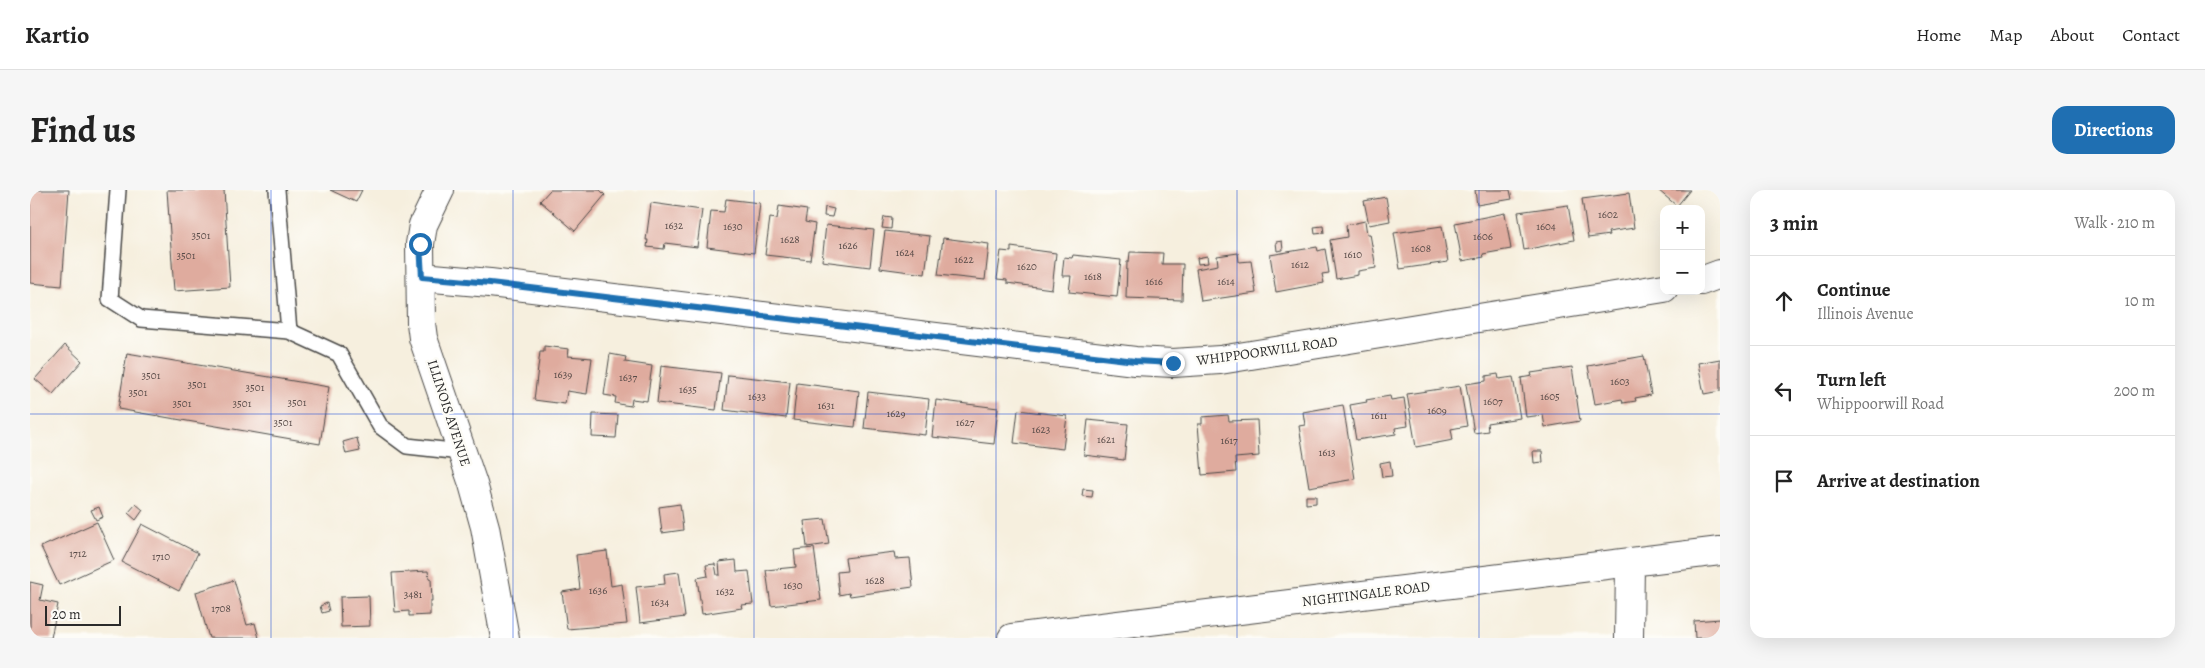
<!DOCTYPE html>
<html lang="en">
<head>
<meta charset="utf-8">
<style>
  body { margin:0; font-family:Alegreya,serif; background:#f6f6f6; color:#222 }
  .controls { position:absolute; right:15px; top:15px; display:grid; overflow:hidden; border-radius:10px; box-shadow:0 5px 20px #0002 }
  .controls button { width:45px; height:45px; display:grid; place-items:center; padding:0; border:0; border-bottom:1px solid #e0e0e0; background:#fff; color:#222; font:25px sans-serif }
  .scale { position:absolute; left:15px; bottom:12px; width:76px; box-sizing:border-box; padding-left:5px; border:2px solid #2b2b2b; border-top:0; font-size:14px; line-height:18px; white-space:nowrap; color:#2b2b2b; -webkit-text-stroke:4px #fdfcf7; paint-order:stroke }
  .stop { position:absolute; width:15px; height:15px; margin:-11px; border:4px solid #1f6fb2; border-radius:50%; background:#fff }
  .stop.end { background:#1f6fb2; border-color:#fff; box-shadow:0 1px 5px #0008 }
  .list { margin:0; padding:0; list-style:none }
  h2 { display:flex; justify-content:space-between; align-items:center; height:65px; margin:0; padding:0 20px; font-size:21px }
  h2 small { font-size:16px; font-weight:400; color:#767676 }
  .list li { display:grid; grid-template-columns:32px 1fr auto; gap:15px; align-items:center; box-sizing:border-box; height:90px; padding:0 20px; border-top:1px solid #e0e0e0 }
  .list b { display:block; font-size:19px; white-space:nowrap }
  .list p { margin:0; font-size:16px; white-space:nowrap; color:#767676 }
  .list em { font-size:16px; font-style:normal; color:#767676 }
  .icon { flex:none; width:28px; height:28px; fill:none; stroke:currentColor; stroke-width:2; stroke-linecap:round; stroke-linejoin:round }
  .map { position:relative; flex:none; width:1690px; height:448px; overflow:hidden; border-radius:15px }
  header { display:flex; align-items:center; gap:30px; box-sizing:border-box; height:70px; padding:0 25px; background:#fff; border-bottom:1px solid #e0e0e0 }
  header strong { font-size:24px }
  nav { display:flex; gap:28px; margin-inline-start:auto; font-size:18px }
  .intro { display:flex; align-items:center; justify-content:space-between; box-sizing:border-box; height:120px; padding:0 30px }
  h1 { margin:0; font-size:35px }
  .button { padding:12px 22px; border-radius:15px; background:#1f6fb2; color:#fff; font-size:18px; font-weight:700 }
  main { display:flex; gap:30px; padding:0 30px }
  aside { flex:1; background:#fff; border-radius:15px; box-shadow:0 5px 20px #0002 }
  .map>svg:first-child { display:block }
</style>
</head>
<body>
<header>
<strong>Kartio</strong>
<nav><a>Home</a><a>Map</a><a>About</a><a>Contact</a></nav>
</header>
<div class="intro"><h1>Find us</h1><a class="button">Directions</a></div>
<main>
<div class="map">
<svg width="1690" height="448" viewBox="0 0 1690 448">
  <rect width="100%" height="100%" fill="#fdfcf7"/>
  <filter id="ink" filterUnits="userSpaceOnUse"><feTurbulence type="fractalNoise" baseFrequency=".02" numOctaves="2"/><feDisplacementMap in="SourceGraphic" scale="10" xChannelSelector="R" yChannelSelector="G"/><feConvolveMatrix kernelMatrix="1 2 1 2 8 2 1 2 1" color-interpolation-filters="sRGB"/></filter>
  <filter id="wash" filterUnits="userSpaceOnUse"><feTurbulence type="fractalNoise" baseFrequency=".0096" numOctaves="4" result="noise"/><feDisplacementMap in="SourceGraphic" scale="20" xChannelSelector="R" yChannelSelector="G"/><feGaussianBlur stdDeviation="1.12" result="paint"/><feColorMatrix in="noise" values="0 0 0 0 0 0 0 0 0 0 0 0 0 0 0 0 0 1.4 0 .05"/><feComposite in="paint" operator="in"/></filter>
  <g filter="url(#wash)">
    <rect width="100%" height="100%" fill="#f6efde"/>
    <g id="blocks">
      <path fill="#dfab9e" d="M0 0H39L32 96 0 93Z
        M137 0H194L200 97 144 101Z
        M300 0H332L326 12Z
        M520 0H570L575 5 545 41 510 11Z
        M1445 0H1480L1482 9 1447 15Z
        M1628 0H1660L1647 16Z
        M1599 3 1604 38 1578 42 1579 45 1558 48 1552 9Z
        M1356 7 1360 31 1339 35 1334 11Z
        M696 9 730 13 724 63 677 57 681 21 694 22Z
        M621 13 672 20 667 57 635 53 634 59 617 57 618 50H616Z
        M1538 15 1544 50 1494 60 1488 22Z
        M749 16 777 20 775 32 785 34 780 70 735 65 740 28 747 29Z
        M795 17 804 19 802 27 794 26Z
        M1475 23 1481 59 1453 64 1454 67 1432 71 1425 33Z
        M854 27 862 28 861 39 852 38Z
        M1335 31 1337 44H1340L1346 78 1328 81V85L1306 89 1300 50 1317 47 1316 35Z
        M796 35 844 40 840 77 792 71Z
        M1293 36 1294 43 1285 44 1284 37Z
        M1412 36 1418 72 1370 79 1364 43Z
        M855 41 900 46 895 84 850 78Z
        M913 48 959 54 955 90 908 85Z
        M1252 51 1253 60 1247 61 1246 52Z
        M981 57 1026 63 1022 99 977 93V90L967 89 971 61 981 62Z
        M1287 57 1288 61 1295 59 1299 83 1292 84 1294 93 1246 102 1240 65Z
        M1100 62 1133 63 1132 74H1153L1152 110 1096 108 1097 72H1099Z
        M1208 63 1209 72 1221 71 1226 103 1171 111 1166 79 1188 75 1187 66Z
        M1043 65 1091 70 1087 107 1039 102 1041 86H1032L1034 67 1042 68Z
        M1177 66 1178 73 1168 74 1167 68Z
        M35 155 52 171 23 204 5 189Z
        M514 156 539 159 538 166 562 168 557 204 537 201 535 214 504 210 510 162H514Z
        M97 163 299 197 290 254 88 219Z
        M580 164 596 167 595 172 622 176 617 211 602 209 601 216 594 215 585 213 586 207 574 205Z
        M1614 166 1621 205 1605 208 1606 211 1593 213 1592 209 1565 214 1558 176Z
        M1690 169V201L1674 204 1668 173Z
        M631 176 691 183 686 220 627 213Z
        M1542 177 1550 231 1515 237 1513 225 1496 227 1491 188 1502 186 1501 183Z
        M1468 184 1469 189 1483 187 1490 228 1457 233 1458 241 1444 243 1436 194 1456 191V186Z
        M698 185 760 192 756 228 694 220Z
        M767 193 829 201 825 237 763 230Z
        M1430 196 1437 236 1421 239 1423 250 1386 257 1377 204Z
        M838 202 899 209 895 245 834 238Z
        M1360 206 1361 210 1374 208 1378 236 1365 238 1366 244 1326 250 1320 215 1337 212 1336 210Z
        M906 210 968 218 964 254 902 247Z
        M1313 215 1325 289 1279 297 1269 236 1275 235 1273 222Z
        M988 220 1037 226 1033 259 984 253Z
        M563 224 588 225 586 248 562 247Z
        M1198 225 1199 231 1227 230 1229 266 1205 268 1206 282 1172 285 1168 234H1172V227Z
        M1058 230 1098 234 1094 270 1054 265Z
        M327 248 330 261 316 264 313 252Z
        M1503 261H1512L1513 272 1504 273Z
        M1360 271 1362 286 1352 287 1350 273Z
        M1053 299 1063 300 1062 307 1052 306Z
        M1276 306H1286V313L1276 314Z
        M106 314 113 320 106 330 98 323Z
        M650 314 653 340 632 343 629 317Z
        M69 317 73 327 66 330 61 320Z
        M795 329 799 354 777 357 774 331Z
        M67 332 84 370 29 395 11 357Z
        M112 334 168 363 149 401 92 372Z
        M784 358 791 410 741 416 736 380 766 377 764 360Z
        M577 361 581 396 592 394 597 434 537 439 532 402 550 399 546 365Z
        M864 362 865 369 880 368 883 397 820 406 819 403 809 405 807 382 817 381 815 368Z
        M706 370 707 382 719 381 723 414 711 415 712 418 672 424 667 388 678 386 676 375 685 374 687 385H690L689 372Z
        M398 381 399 388 401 389 402 411H400V425L379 426V421L365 422 362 383Z
        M649 382 655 427 610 433 606 397 635 394 634 384Z
        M204 390 217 435 225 433 229 448H179L166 402Z
        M0 392 13 395 10 410 28 414 21 448H0Z
        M339 406 340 436 311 437 310 407Z
        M297 413 299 421 292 423 290 416Z
        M1690 429V448H1665L1664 431Z"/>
    </g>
  </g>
  <g filter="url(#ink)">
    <use href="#blocks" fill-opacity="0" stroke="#494846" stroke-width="1"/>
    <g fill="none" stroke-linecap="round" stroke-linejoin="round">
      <defs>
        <path id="service" d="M88 0 80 109 111 129 259 141 309 164 350 236 377 256 431 262
          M247 0 259 141"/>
        <path id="minor" d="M410 0 393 35 390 54 391 133 393 148 443 294 455 337 475 448
          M392 87 460 93 1105 171 1143 173 1190 170 1634 98
          M1671 91 1690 84
          M982 448 1690 361
          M1599 448 1600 373"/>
      </defs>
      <use href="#service" stroke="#494846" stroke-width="18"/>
      <use href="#minor" stroke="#494846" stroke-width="30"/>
      <use href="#service" stroke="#fff" stroke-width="15"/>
      <use href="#minor" stroke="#fff" stroke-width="28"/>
    </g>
  </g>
  <g fill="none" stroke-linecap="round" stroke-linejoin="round" filter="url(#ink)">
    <path stroke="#1f6fb2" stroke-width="6" d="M390 54 392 87 460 93 1105 171 1143 173"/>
  </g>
  <path fill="none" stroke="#1d4ed8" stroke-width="1" stroke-opacity="0.55" d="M241 0V448M483 0V448M724 0V448M966 0V448M1207 0V448M1449 0V448M0 224H1690"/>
  <g text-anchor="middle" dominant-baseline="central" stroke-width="5" stroke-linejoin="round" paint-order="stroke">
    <g font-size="11" fill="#584b48">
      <text x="1578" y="24">1602</text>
      <text x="644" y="35">1632</text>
      <text x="703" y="36">1630</text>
      <text x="1516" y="36">1604</text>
      <text x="171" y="45">3501</text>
      <text x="1453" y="46">1606</text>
      <text x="760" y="49">1628</text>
      <text x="818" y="55">1626</text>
      <text x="1391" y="58">1608</text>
      <text x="875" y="62">1624</text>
      <text x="1323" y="64">1610</text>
      <text x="156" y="65">3501</text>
      <text x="934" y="69">1622</text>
      <text x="1270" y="74">1612</text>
      <text x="997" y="76">1620</text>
      <text x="1063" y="86">1618</text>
      <text x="1124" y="91">1616</text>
      <text x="1196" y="91">1614</text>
      <text x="533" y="184">1639</text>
      <text x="121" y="185">3501</text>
      <text x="598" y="187">1637</text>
      <text x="1590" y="191">1603</text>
      <text x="167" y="194">3501</text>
      <text x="225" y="197">3501</text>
      <text x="658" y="199">1635</text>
      <text x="108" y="202">3501</text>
      <text x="727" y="206">1633</text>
      <text x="1520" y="206">1605</text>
      <text x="1463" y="211">1607</text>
      <text x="267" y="212">3501</text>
      <text x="152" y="213">3501</text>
      <text x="212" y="213">3501</text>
      <text x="796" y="215">1631</text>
      <text x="1407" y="220">1609</text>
      <text x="866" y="223">1629</text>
      <text x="1349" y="225">1611</text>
      <text x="253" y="232">3501</text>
      <text x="935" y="232">1627</text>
      <text x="1011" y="239">1623</text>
      <text x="1076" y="249">1621</text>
      <text x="1199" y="250">1617</text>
      <text x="1297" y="262">1613</text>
      <text x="48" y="363">1712</text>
      <text x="131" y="366">1710</text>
      <text x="845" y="390">1628</text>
      <text x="763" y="395">1630</text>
      <text x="568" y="400">1636</text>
      <text x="695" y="401">1632</text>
      <text x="383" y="404">3481</text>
      <text x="630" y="412">1634</text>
      <text x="191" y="418">1708</text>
    </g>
    <g font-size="14" fill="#2b2b2b" stroke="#fdfcf7">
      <text transform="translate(1237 161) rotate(-8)">WHIPPOORWILL ROAD</text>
      <text transform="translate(419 223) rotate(72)">ILLINOIS AVENUE</text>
      <text transform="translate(1336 404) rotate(-7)">NIGHTINGALE ROAD</text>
    </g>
  </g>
</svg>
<div class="controls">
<button>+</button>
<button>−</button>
</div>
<div class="scale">20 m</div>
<div class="stop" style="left:390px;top:54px"></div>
<div class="stop end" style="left:1143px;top:173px"></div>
</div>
<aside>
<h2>3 min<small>Walk · 210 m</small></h2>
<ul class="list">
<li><svg class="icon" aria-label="ahead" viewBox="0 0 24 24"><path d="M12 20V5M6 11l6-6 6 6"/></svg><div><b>Continue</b><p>Illinois Avenue</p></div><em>10 m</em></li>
<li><svg class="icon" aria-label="left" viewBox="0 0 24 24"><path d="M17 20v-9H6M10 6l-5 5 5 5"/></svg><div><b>Turn left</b><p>Whippoorwill Road</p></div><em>200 m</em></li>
<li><svg class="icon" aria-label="arrive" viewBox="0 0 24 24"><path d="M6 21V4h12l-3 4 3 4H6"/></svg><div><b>Arrive at destination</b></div></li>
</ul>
</aside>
</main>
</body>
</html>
